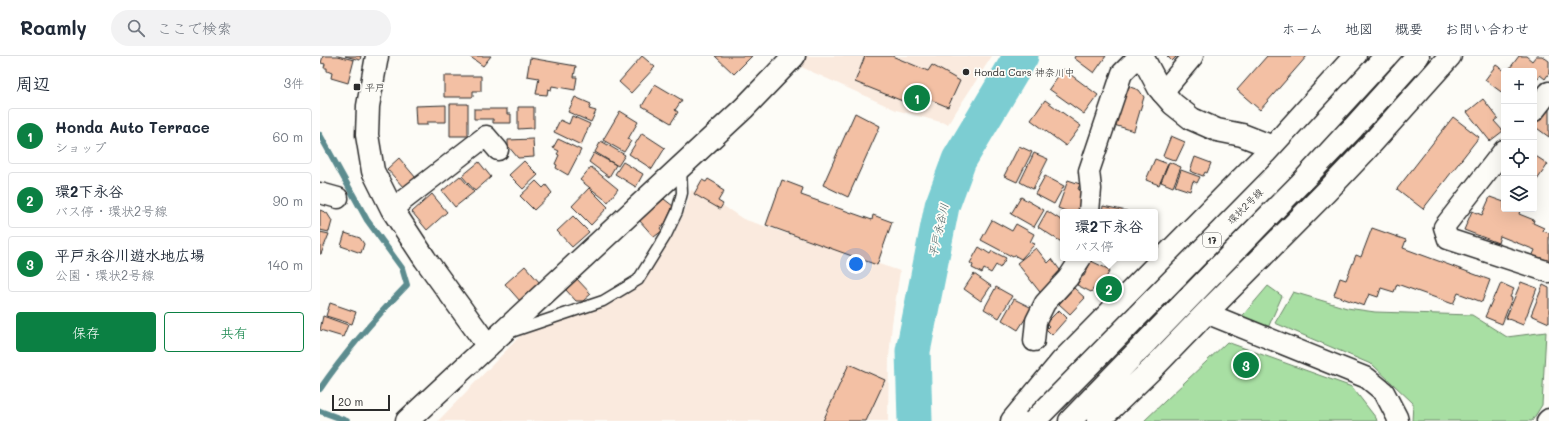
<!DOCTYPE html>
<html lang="ja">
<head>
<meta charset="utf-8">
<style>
  body { margin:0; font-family:Mali,"Klee One",sans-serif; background:#f2f2f3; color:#1f2937 }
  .controls { position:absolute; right:12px; top:12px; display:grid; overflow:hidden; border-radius:4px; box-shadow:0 4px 16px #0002 }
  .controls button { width:36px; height:36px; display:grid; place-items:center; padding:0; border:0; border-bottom:1px solid #e0e1e3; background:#fff; color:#1f2937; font:20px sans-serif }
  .scale { position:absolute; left:12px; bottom:10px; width:58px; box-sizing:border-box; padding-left:4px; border:2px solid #2b2b2b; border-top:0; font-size:11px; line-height:14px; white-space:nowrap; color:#2b2b2b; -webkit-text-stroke:3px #fdfcf7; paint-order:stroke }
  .you { position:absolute; left:536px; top:208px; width:14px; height:14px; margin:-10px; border:3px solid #fff; border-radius:50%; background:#1a73e8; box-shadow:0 0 0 6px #1a73e833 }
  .badge { display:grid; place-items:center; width:26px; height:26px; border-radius:50%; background:#0b8043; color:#fff; font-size:13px; font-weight:700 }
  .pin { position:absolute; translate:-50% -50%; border:2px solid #fff; box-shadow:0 1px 4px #0006 }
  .popup { position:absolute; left:740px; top:153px; width:98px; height:52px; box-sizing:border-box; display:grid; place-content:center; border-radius:4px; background:#fff; filter:drop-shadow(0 1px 3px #0005); font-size:13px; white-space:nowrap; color:#747a83 }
  .popup b { font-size:15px; color:#1f2937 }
  .popup::after { content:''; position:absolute; left:50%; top:100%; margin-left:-8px; border:8px solid transparent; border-top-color:#fff }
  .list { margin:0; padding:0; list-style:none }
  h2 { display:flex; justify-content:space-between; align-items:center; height:52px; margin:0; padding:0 16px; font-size:17px }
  h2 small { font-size:13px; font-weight:400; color:#747a83 }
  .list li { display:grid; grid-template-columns:26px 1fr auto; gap:12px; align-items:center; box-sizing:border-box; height:56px; margin:0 8px 8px; padding:0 8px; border:1px solid #e0e1e3; border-radius:4px }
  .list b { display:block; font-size:15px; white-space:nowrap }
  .list p { margin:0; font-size:13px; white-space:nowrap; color:#747a83 }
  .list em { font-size:13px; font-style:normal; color:#747a83 }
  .actions { display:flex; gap:8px; padding:12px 16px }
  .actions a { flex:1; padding:9px 0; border:1px solid #0b8043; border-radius:4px; text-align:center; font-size:14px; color:#0b8043 }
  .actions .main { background:#0b8043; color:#fff }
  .icon { flex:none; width:22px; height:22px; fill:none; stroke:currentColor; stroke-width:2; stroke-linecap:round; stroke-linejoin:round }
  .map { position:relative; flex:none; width:1229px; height:365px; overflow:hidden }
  header { display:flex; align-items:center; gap:24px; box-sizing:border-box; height:56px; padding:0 20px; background:#fff; border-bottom:1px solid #e0e1e3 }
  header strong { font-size:19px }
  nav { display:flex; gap:22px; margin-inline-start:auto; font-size:14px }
  .search { width:280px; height:36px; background:#f2f2f3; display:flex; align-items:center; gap:10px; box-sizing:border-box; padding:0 14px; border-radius:22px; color:#747a83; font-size:15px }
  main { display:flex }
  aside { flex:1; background:#fff }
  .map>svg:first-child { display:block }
</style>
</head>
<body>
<header>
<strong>Roamly</strong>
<div class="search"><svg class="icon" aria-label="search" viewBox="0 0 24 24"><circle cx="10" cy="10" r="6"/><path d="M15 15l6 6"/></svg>ここで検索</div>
<nav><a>ホーム</a><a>地図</a><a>概要</a><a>お問い合わせ</a></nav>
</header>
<main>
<aside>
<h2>周辺<small>3件</small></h2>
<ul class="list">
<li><span class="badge">1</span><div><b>Honda Auto Terrace</b><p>ショップ</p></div><em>60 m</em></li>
<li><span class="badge">2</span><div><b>環2下永谷</b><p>バス停 · 環状2号線</p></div><em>90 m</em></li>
<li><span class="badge">3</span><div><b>平戸永谷川遊水地広場</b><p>公園 · 環状2号線</p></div><em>140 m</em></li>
</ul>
<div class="actions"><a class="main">保存</a><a>共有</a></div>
</aside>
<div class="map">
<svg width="1229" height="365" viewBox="0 0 1229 365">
  <rect width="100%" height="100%" fill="#fdfcf7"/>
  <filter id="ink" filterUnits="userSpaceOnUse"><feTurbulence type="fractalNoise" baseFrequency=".025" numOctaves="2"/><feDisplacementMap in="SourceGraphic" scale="8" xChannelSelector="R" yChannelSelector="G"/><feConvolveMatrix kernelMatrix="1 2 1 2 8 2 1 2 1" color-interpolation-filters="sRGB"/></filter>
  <g filter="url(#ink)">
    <path fill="#faeade" d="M485 0H672L628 68 576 54 477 9Z
      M371 134 399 147 423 163 580 215 572 268 569 302 568 365H118L200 280 287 248 317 230 340 201 357 172 366 152Z"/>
    <path fill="#a8dfa3" stroke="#6a8567" d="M948 230 962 240 947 274 919 264Z
      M973 236 1027 252 1055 256 1152 259 1187 281 1226 276 1222 349 1212 365H1092L1093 347 1053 309 955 267Z
      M907 286 1032 331 1056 362 1057 365H824Z"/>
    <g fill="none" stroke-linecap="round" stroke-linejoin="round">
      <path stroke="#5c8c8f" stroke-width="6" d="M0 79 47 164 82 212 87 229C55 262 26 295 0 333
        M0 355 27 365"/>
      <path stroke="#7ccdd2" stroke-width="35" d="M595 365 593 295 622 150 639 104 701 0"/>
    </g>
    <path fill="#f3c0a4" stroke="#2b2b2b" d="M3 0H18L34 4 28 27 11 22 12 17 7 15V12H4L5 8 1 7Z
      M25 0H41L40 4Z
      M149 0H171L163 10Z
      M322 0 335 11 311 37 299 26Z
      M395 0H432L414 18Z
      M545 0H572L608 15 612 9 640 25 628 51 602 40 590 48 535 26Z
      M755 0H786L774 17 754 2Z
      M847 0H857L852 5Z
      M947 0H987L940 54 917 34Z
      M1199 0H1206L1212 5 1216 0H1222L1229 5V17L1225 23 1220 19 1214 28V15H1194L1190 12Z
      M210 2 256 10 254 21H257L255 34 232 30 231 34 228 33 227 39 216 38 219 22 207 20Z
      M1176 9 1185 15H1184V38L1165 24Z
      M743 13 778 39 764 58 729 33Z
      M124 20H161V35H153V41H124Z
      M335 28 362 44 355 54 358 56 351 67 322 50Z
      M807 30 819 34 824 41 814 75 794 69Z
      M255 41 271 48 269 53 276 55 271 66 248 56Z
      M1163 43 1178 62 1174 65 1183 75 1170 85 1147 56Z
      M725 44 761 70 746 90 711 64Z
      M1229 44V81L1214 70V65Z
      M130 48H148V80H130Z
      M126 49V66H107V69H96L95 50Z
      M198 51H214V72L198 73Z
      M154 53H187V58H191V67H173V63H154Z
      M300 55 318 66 308 83 311 85 304 96 283 84Z
      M535 57 560 70 528 141 503 129Z
      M252 60 270 68 261 89 234 76 240 64 249 68Z
      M1133 61 1159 81 1103 153 1077 133Z
      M322 77 345 92 332 113 309 98Z
      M851 80 865 86 856 105 843 100Z
      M213 83 214 101 198 102 188 90V84Z
      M238 83 261 94 248 119 236 112 237 109 235 108 239 99 237 98 239 95 233 92Z
      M281 85 305 99 298 110 275 96Z
      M699 90 712 96 697 126 684 120Z
      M274 97 296 109 289 121 269 106Z
      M714 97 728 103 713 133 700 126Z
      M1214 99 1228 108 1217 124 1214 122Z
      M875 101 891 107 887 117 885 116 883 120 870 115Z
      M79 102 96 122 84 132 67 113Z
      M835 103 848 108 839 129 826 124Z
      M204 105 218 119 203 133 189 119Z
      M159 106 171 121 155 135 142 120Z
      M303 106 323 118 316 131 295 118Z
      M849 106 861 111 853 131 841 126Z
      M271 111 298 133 288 146 260 124Z
      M861 114 880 121 877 127 873 125 870 135 855 130Z
      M140 120 154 136 135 151 122 135Z
      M725 120 744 130 734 148 715 138Z
      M388 123 400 130 399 132 404 135 398 145 403 148 400 153 374 138 382 124 386 126Z
      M462 124 483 132 481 139 552 164 553 159 572 166 557 209 446 169Z
      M748 124 760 128 758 133 763 135 760 146H762L758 156H748L738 152Z
      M216 125 223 132 226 129 232 137 214 154 200 140Z
      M269 132 288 151 271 169 252 150Z
      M112 138 127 156 107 174 92 156Z
      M701 141 724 154 714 171 691 158Z
      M1170 141 1184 146V153H1194L1200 155 1199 158 1214 164 1213 167 1224 172 1223 175 1229 177V208L1212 201 1215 194 1180 180 1178 187 1144 174 1152 155 1162 159Z
      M344 143 353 150 345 168 340 172 342 175 334 181 319 164Z
      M783 150 807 155V156H782Z
      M0 154 7 157 12 165 9 176 0 174Z
      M727 155 741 164 743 163V187L718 171Z
      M253 160 269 176 252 191 237 175Z
      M672 164 692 175 696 168 714 178 710 186 715 188 701 203 694 199 693 201 661 184Z
      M1052 172 1086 184 1083 192 1170 224 1162 246 1138 237 1133 248 1077 228 1074 236 1061 232 1058 241 1049 238 1044 250 1014 239 1020 222 1026 224 1036 199 1041 201Z
      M0 176 9 178 1 198H0Z
      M25 177 40 182 44 188 41 197 21 190Z
      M659 191 670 198 672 195 686 202 680 212 676 209 671 217 664 213 662 217 652 212 653 209 650 207Z
      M716 192 728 207 732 203 742 217 730 227 733 232 723 240 697 207Z
      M771 205 790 214 785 224 783 223 780 228 779 227 776 233 774 232 771 236 757 229 762 220H764Z
      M205 210 220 227 200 245 185 228Z
      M654 218 671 230 661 245 644 233Z
      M257 223 271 238 263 245H256L246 234Z
      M1201 226 1217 232 1203 269 1186 262Z
      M1181 227 1194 233 1190 241 1192 242 1182 268 1165 261 1175 238 1176 239Z
      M1223 229 1229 232V267L1211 259Z
      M676 231 692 240 679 262 664 253Z
      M754 232 765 242 750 258 739 248Z
      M694 243 712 252 698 274 682 264Z
      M10 247 36 256 32 268 6 260Z
      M739 254 747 262 732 279 726 273 729 270 726 267Z
      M3 260 28 269 23 281 0 274Z
      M529 308 565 324 546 365H503Z"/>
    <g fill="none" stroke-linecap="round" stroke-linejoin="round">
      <defs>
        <path id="service" d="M191 276 283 245 318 224 346 179 357 156 362 137 361 111"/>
        <path id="minor" d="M842 37 873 0
          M1214 55 1229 36
          M1184 94 1124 171 1128 183 1229 216
          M0 137 18 142
          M72 153 166 80 178 94
          M769 156 771 133 769 115 802 17 813 6 822 0
          M886 257 1047 322 1064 336 1077 361 1078 365
          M714 285 716 265 725 247 748 222 761 202
          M1227 365 1229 363"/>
        <path id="tertiary" d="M57 0 48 50 47 79 53 115 72 153 105 203 168 290
          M822 0 839 32 853 48 872 63 897 74 922 79 953 91 992 98 1005 91 1017 79
          M87 365 424 52 474 0"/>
        <path id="primary" d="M692 365 742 305 953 91 1035 0
          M750 365 1033 72 1098 0
          M778 365 832 313 886 257 1006 136 1044 96 1130 0"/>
      </defs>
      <use href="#service" stroke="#2b2b2b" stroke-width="13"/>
      <use href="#minor" stroke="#2b2b2b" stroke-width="23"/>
      <use href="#tertiary" stroke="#2b2b2b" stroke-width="25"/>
      <use href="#primary" stroke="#2b2b2b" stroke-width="25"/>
      <use href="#service" stroke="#fdfcf7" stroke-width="10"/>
      <use href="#minor" stroke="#fdfcf7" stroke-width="20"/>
      <use href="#tertiary" stroke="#fdfcf7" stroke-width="22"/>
      <use href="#primary" stroke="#fdfcf7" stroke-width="22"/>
      <defs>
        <path id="primary-bridge" d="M714 365 963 112 1066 0"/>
      </defs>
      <use href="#primary-bridge" stroke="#2b2b2b" stroke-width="25" stroke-linecap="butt"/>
      <use href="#primary-bridge" stroke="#fdfcf7" stroke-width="22"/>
    </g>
  </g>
  <g fill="#2b2b2b" stroke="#fdfcf7" stroke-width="1.5">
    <circle cx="646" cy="16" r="4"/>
    <rect x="33" y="27" width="8" height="8" rx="2"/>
  </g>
  <g text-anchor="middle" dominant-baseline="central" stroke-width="3.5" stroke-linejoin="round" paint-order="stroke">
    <rect fill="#fdfcf7" stroke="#6a6a68" stroke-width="1" x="883" y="177" width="18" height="14" rx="3"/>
    <g font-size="9" font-weight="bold" fill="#2b2b2b">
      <text x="892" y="184">17</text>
    </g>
    <g font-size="10" fill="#2b2b2b" stroke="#fdfcf7" text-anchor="start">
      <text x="654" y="16">Honda Cars 神奈川中</text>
      <text x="45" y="31">平戸</text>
    </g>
    <g font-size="10" fill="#2b2b2b" stroke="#fdfcf7">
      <text transform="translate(925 150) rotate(-45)">環状2号線</text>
    </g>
    <g font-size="11" font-style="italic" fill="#435c5d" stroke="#fdfcf7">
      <text transform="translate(618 174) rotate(-77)">平戸永谷川</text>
    </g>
  </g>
</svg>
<div class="controls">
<button>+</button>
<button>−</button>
<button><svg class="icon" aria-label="locate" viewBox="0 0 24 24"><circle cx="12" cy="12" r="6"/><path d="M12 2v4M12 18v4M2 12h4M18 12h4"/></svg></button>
<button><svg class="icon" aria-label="layers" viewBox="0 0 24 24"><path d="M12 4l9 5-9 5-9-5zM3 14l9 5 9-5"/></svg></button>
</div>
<div class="scale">20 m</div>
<div class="you"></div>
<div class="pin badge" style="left:597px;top:42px">1</div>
<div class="pin badge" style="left:789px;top:233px">2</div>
<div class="popup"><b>環2下永谷</b>バス停</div>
<div class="pin badge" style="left:926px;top:309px">3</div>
</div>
</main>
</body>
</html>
